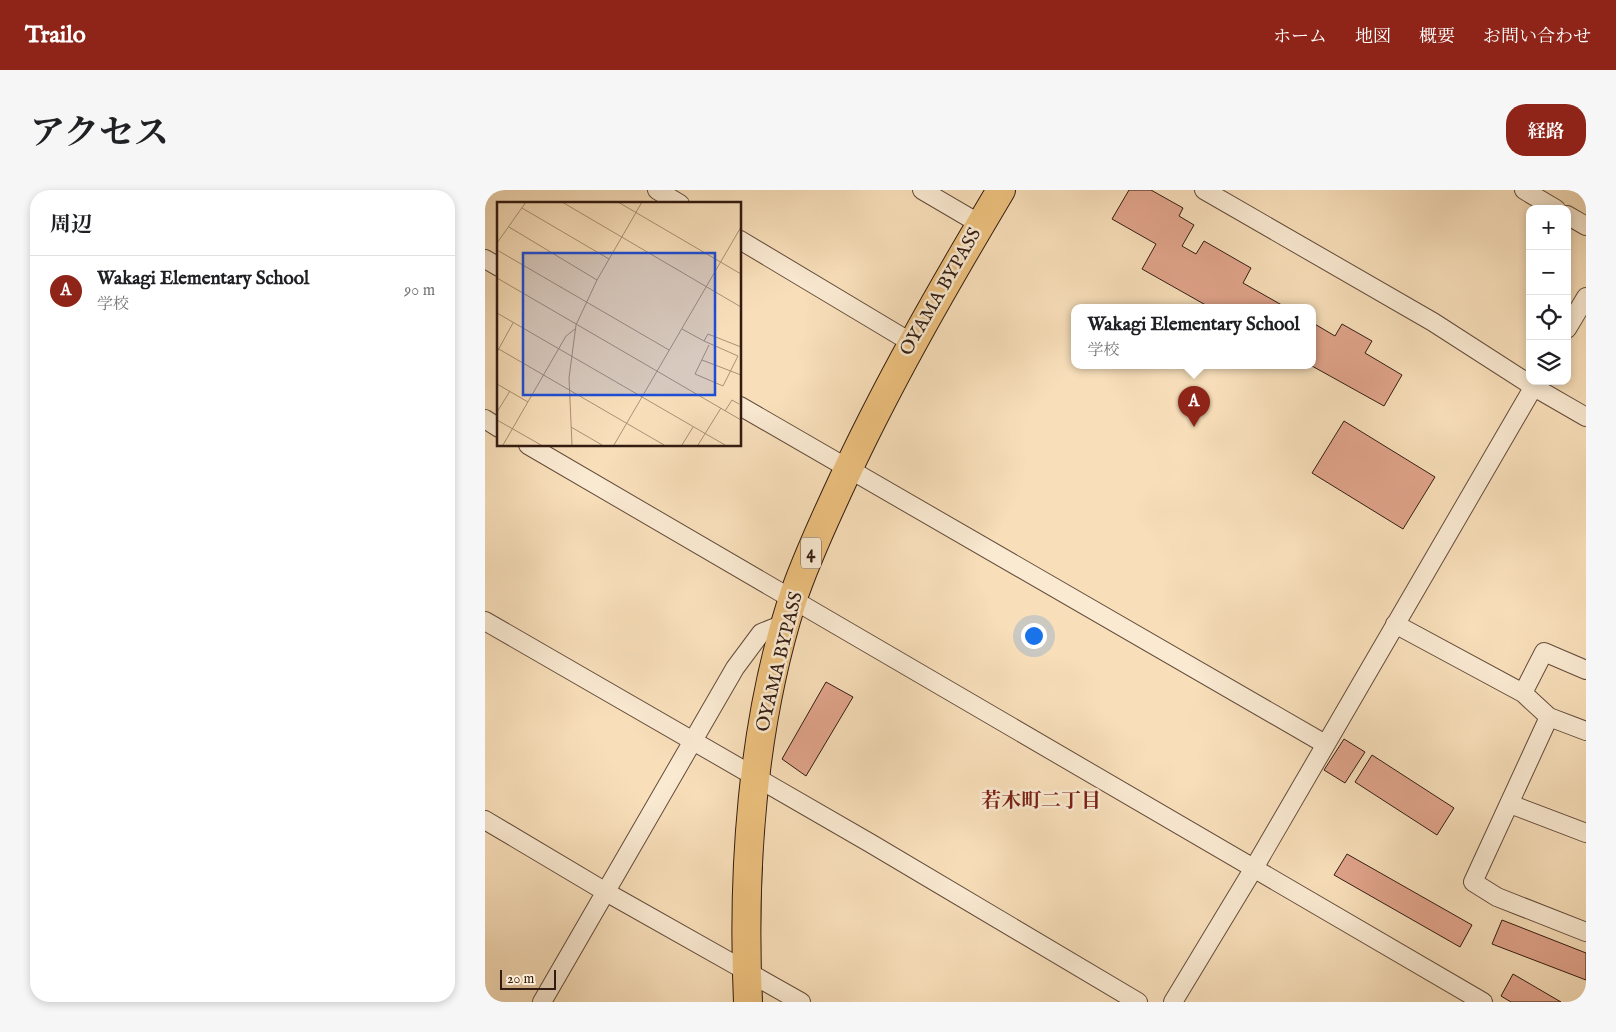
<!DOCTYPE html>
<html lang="ja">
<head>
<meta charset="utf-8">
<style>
  body { margin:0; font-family:"IM FELL English","Noto Serif JP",serif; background:#f6f6f6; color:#202124 }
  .controls { position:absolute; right:15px; top:15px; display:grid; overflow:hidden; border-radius:10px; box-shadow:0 2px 8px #0003 }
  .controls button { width:45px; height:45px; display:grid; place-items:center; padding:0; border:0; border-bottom:1px solid #e0e0e0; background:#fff; color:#202124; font:25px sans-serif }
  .scale { position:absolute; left:15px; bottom:12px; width:56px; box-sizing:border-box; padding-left:5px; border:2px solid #321b11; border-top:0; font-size:14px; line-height:18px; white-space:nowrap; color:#321b11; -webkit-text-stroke:4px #faead2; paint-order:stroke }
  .you { position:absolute; left:548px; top:445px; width:18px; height:18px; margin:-12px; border:4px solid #fff; border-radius:50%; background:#1a73e8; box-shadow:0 0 0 8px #1a73e833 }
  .badge { display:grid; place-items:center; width:32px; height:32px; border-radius:50%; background:#8f2418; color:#fff; font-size:16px; font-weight:700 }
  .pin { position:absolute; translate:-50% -41px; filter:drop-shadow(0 1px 2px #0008) }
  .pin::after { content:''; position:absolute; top:26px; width:18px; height:15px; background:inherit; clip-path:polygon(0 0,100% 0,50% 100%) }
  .popup { position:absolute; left:586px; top:114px; width:245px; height:65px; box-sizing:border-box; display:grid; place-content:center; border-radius:10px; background:#fff; filter:drop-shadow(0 1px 4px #0005); font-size:16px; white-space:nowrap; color:#757577 }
  .popup b { font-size:19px; color:#202124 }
  .popup::after { content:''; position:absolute; left:50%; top:100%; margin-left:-10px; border:10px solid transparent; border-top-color:#fff }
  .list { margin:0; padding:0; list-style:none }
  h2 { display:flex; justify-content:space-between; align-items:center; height:65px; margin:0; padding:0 20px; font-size:21px }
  h2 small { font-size:16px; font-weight:400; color:#757577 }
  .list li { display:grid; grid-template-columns:32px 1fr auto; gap:15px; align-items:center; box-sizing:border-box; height:70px; padding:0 20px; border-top:1px solid #e0e0e0 }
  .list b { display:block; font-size:19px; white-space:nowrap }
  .list p { margin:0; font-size:16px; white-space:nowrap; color:#757577 }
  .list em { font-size:16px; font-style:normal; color:#757577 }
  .icon { flex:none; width:28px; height:28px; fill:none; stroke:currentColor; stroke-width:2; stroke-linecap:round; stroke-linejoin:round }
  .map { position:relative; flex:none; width:1101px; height:812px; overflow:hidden; border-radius:20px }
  header { display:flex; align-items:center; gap:30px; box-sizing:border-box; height:70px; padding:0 25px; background:#8f2418; color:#fff }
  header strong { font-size:24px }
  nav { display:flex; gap:28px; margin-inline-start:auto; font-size:18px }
  .intro { display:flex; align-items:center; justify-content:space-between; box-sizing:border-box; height:120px; padding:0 30px }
  h1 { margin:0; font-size:35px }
  .button { padding:12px 22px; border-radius:20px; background:#8f2418; color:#fff; font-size:18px; font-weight:700 }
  main { display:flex; gap:30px; padding:0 30px }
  aside { flex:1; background:#fff; border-radius:20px; box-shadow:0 2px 8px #0003 }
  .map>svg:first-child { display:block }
</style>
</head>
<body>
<header>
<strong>Trailo</strong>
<nav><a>ホーム</a><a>地図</a><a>概要</a><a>お問い合わせ</a></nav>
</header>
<div class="intro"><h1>アクセス</h1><a class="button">経路</a></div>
<main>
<aside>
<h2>周辺<small></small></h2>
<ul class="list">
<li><span class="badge">A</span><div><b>Wakagi Elementary School</b><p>学校</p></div><em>90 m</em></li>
</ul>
</aside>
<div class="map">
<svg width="1101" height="812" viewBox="0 0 1101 812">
  <rect width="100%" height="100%" fill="#f8dfba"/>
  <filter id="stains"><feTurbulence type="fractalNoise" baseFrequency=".004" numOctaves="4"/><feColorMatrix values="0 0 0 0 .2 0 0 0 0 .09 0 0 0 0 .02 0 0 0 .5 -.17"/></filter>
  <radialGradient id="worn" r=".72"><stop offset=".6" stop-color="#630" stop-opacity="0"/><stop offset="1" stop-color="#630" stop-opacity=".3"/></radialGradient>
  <path fill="#e1a48b" stroke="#321b11" d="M644 0H666L698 18 694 26 709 35 697 56 711 64 719 51 766 78 758 93 802 118H726L657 79 671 54 627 29Z
    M828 133 850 146 857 134 887 151 880 163 917 185 899 216 827 176Z
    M859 231 950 287 918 339 827 283Z
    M341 492 368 507 321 586 297 569Z
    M859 549 880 562 860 593 839 580Z
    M887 565 969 618 952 645 870 592Z
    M862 664 987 735 975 757 849 685Z
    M1017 730 1101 763V790L1007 754Z
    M1028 784 1076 812H1026L1016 806Z"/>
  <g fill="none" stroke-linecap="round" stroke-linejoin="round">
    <defs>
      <path id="street" d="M172 0 195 14
        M437 0 495 34
        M719 0 948 132 1049 197 1101 227
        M1039 0 1071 19
        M1082 25 1101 36
        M255 50 427 153
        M0 69 14 77
        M1082 139 1101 107
        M255 216 840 554
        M0 229 14 238
        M43 255 998 812
        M0 431 385 653 653 812
        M910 434 1038 503 1059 462 1101 480
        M1038 503 1064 527 1101 541
        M1064 527 988 692 1012 707 1101 742
        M1025 614 1101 643
        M0 630 121 702 316 812
        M57 812 250 478 276 443 301 433
        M688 812 769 678 1052 191"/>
      <path id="highway" d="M263 812C257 681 267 536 307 411 319 374 336 338 352 303 400 198 457 99 516 0"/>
    </defs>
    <use href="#street" stroke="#644c3b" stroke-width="20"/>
    <use href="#highway" stroke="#321b11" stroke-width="30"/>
    <use href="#street" stroke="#faead2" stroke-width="18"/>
    <use href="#highway" stroke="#ecc07d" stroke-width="28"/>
  </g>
  <g text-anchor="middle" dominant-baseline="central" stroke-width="5" stroke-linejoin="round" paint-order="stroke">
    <rect fill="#faead2" stroke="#6e594b" stroke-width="1" x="316" y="347.5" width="20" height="31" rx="4"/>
    <g font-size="18" font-weight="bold" fill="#321b11">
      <text x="326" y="363">4</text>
    </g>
    <g font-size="19" fill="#321b11" stroke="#faead2">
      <text transform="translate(456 102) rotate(-60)">OYAMA BYPASS</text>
      <text transform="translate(295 472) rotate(-76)">OYAMA BYPASS</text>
    </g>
    <g font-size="20" font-weight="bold" fill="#7a1f14" stroke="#faead2">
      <text x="556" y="611">若木町二丁目</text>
    </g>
  </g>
  <g transform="translate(12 12)">
    <rect width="244" height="244" fill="#f8dfba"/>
    <path fill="none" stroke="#a99176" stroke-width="1" d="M65 0 244 105M121 0 244 72M25 6 112 57M12 25 100 78M0 41 29 0M0 48 172 148M0 76 244 218M0 111 228 243M185 127 207 139 211 132 244 145M207 139 241 154 226 184 198 172 212 143M0 146 167 243M0 150 16 121M205 158 244 173M0 182 31 200M228 209 235 198 242 202M0 210 13 189M0 218 44 243M74 225 105 243M6 243 69 134 78 127M75 243 72 176 79 123 100 78 145 0M117 243 244 25M185 243 196 225M201 243 224 206"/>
    <path fill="#1d4ed8" fill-opacity="0.15" stroke="#1d4ed8" stroke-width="2.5" d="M26 51H218V193H26Z"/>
    <rect width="244" height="244" fill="none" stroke="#321b11" stroke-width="2.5"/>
  </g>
  <rect width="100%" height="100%" filter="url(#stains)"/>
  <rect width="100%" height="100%" fill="url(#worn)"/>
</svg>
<div class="controls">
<button>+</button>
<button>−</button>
<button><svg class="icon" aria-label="locate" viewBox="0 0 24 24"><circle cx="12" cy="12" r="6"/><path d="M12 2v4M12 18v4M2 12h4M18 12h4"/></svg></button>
<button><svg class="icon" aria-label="layers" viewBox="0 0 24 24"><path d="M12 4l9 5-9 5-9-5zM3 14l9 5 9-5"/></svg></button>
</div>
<div class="scale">20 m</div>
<div class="you"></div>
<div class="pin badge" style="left:709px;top:237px">A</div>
<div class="popup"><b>Wakagi Elementary School</b>学校</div>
</div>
</main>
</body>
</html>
